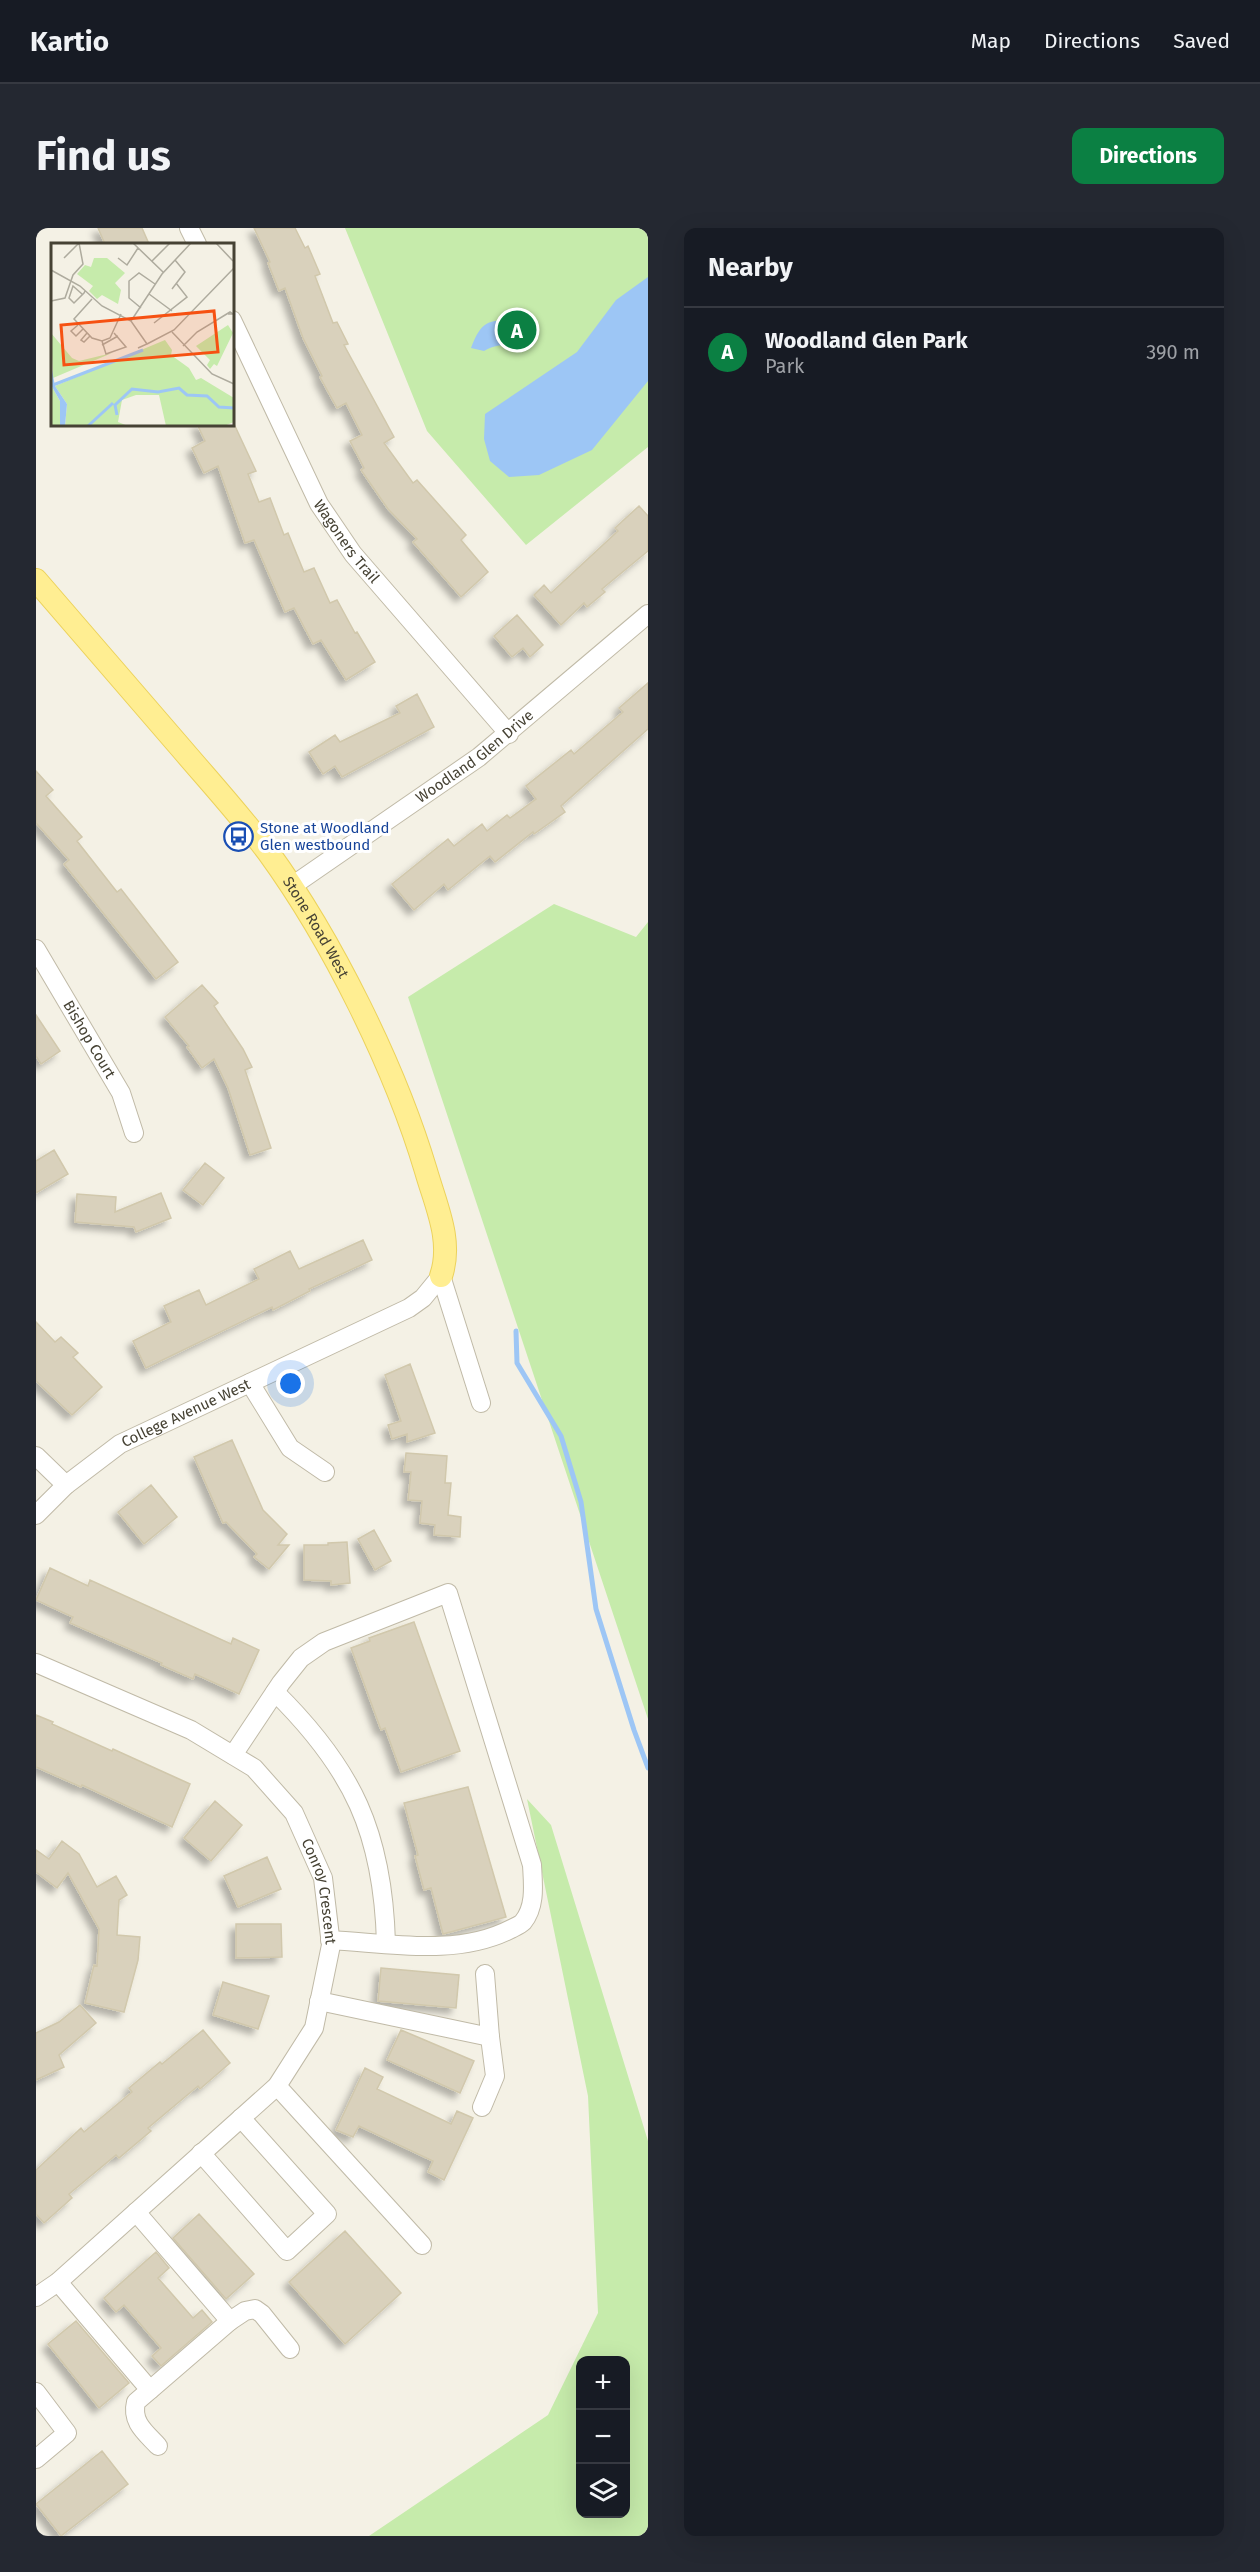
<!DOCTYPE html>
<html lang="en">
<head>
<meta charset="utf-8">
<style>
  body { margin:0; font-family:"Fira Sans",sans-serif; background:#242831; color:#f1f3f6 }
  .controls { position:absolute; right:18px; bottom:18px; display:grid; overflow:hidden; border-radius:12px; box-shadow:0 6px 24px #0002 }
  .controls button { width:54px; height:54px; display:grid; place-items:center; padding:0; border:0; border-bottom:2px solid #363941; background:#171b24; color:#f1f3f6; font:30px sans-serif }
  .you { position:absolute; left:255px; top:1156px; width:21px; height:21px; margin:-15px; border:4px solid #fff; border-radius:50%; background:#1a73e8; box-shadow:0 0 0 9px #1a73e833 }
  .badge { display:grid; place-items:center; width:39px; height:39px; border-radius:50%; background:#0b8043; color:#fff; font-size:20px; font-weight:700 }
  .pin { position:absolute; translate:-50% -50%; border:3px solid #fff; box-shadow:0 2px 6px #0006 }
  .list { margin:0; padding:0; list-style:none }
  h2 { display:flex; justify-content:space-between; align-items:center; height:78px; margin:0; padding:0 24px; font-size:26px }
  h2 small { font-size:20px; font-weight:400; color:#9ea1a6 }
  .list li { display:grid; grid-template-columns:39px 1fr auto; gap:18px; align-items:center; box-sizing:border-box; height:90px; padding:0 24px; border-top:2px solid #363941 }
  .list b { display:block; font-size:22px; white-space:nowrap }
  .list p { margin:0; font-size:20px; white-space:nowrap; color:#9ea1a6 }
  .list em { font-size:20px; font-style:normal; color:#9ea1a6 }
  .icon { flex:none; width:33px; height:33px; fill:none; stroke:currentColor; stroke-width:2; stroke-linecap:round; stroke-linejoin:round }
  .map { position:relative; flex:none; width:612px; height:2308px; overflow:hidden; border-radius:12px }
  header { display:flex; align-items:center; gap:36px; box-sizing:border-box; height:84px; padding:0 30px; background:#171b24; border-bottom:2px solid #363941 }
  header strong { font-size:28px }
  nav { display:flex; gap:33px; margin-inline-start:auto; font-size:21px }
  .intro { display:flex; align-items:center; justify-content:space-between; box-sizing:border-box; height:144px; padding:0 36px }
  h1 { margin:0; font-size:42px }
  .button { padding:15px 27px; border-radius:12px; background:#0b8043; color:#fff; font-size:21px; font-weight:700 }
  main { display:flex; gap:36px; padding:0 36px }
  aside { flex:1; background:#171b24; border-radius:12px; box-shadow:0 6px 24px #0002 }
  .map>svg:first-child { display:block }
</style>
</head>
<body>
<header>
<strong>Kartio</strong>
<nav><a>Map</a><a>Directions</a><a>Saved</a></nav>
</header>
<div class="intro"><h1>Find us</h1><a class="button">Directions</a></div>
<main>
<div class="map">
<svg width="612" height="2308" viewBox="0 0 612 2308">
  <defs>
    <filter id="shadow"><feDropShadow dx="-5.5" dy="5.5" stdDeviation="3" flood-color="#0004"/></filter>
  </defs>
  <rect width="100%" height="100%" fill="#f4f1e5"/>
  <path fill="#c6ebab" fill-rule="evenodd" d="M309 0H612V219L490 317 391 203Z
    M518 676 600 709 612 694V1491L372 769Z
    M491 1571 515 1597 612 1913V2308H333L512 2187 562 2085 552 1868ZM544 2132H590V2286H544Z"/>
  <path fill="#9dc6f5" d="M612 49V153L556 222 503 247 473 249 454 233 448 211 449 186 541 124 580 72Z
    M486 90 481 112C470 119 461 115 448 123L435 120C447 88 455 94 486 90Z"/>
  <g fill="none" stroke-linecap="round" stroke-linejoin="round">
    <path stroke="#9dc6f5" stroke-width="5" d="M480 1103 481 1135 525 1208 545 1274 560 1381 598 1502 612 1540"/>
  </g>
  <path fill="#d9d1bc" stroke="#d1c8ac" stroke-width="1.5" filter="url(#shadow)" d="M62 0H106L113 16H69Z
    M218 0H259L269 20 272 18 284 46 279 48 297 95 301 94 312 116 308 117 358 209 348 215 377 255 381 252 430 307 425 312 452 344 425 369 377 314 381 311 352 281 325 242 328 240 314 213 326 207 310 175 301 180 284 149 286 148 267 110 249 60 243 63 232 35 234 34Z
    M161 196H198L220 243 212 246 223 274 234 270 248 307 252 305 268 344 278 340 294 375 301 372 319 405 321 404 339 434 310 452 285 412 277 416 258 380 249 384 218 312 209 315 182 238 168 245 156 220 169 213Z
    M603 278 612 288V323L566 361 569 364 551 379 548 375 525 397 498 367 508 357 515 365 582 303 579 300Z
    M481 387 507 417 494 429 487 420 476 429 458 408Z
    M612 455V501L525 578 529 584 498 606 497 604 459 634 454 628 412 662 408 656 378 682 356 656 412 611 418 618 446 596 451 603 471 587 474 590 500 571 490 558 535 522 538 526 587 484 583 480Z
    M381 466 398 499 306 549 299 538 287 546 273 524 299 507 304 514 364 485 360 478Z
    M0 543 17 562 10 568 46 609 41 613 81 664 85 661 142 734 120 751 28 636 33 632 0 595Z
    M166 757 182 775 178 778 207 821 216 839 209 842 235 920 214 927 192 860 178 831 166 840 151 819 153 818 129 789Z
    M0 787 24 823 5 836 0 828Z
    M18 922 32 946 0 965V933Z
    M169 935 188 950 167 977 147 962Z
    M125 965 135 990 100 1004 98 999 39 994 41 966 80 969 79 984Z
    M327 1012 336 1032 273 1061 274 1063 237 1082 236 1079 110 1140 97 1113 135 1094 128 1078 163 1062 170 1077 223 1051 218 1041 254 1023 263 1041Z
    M0 1094 19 1114 25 1109 42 1125 37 1129 66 1159 36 1187 0 1153Z
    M374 1136 399 1205 371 1214V1206L356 1211 352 1197 365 1193 349 1147Z
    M196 1212 227 1282 251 1306 242 1317H253L233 1341 218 1329 221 1326 190 1294 187 1295 158 1229Z
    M370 1225 411 1228 409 1255H415L412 1287 425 1289 424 1309 398 1307 399 1297 384 1295 386 1273 372 1272 375 1244H368Z
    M115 1257 141 1289 108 1316 82 1284Z
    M338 1302 355 1333 339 1342 322 1311Z
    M311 1314 314 1355 295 1357V1353L268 1352V1317H292V1315Z
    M14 1340 52 1358 54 1352 195 1416 197 1410 223 1422 203 1466 159 1446 157 1451 125 1437 126 1435 34 1395 37 1389 0 1372Z
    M378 1394 424 1523 365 1544 349 1500 345 1502 315 1420 334 1413 333 1410Z
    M0 1487 17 1494 16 1496 76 1523 77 1521 154 1556 136 1599 46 1557 45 1559 0 1539Z
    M432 1559 470 1689 407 1706 395 1660 388 1662 379 1628 382 1627 368 1575Z
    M179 1573 206 1597 175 1633 148 1610Z
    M26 1613 43 1626 61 1659 80 1648 91 1667 83 1672 81 1707 104 1709 102 1732 88 1784 49 1775 58 1737 61 1738 63 1701 32 1645 21 1660 0 1644V1622L13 1631Z
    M231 1629 245 1661 202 1679 188 1648Z
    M200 1696H245L246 1729 200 1730Z
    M345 1740 423 1747 420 1780 342 1773Z
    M187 1754 233 1768 222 1801 177 1787Z
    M44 1777 60 1795 23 1827 28 1839 0 1852V1805L23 1794Z
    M167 1802 194 1835 164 1861 162 1858 112 1900 115 1903 83 1930 80 1927 33 1966 36 1970 8 1995 0 1986V1942L45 1900 48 1904 96 1864 93 1860 124 1834 126 1836Z
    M365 1802 438 1833 424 1865 351 1832Z
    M329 1840 347 1849 341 1861 415 1896 421 1883 437 1890 408 1952 392 1944 397 1933 323 1898 317 1909 300 1902Z
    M163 1986 218 2046 190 2071 137 2010Z
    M309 2003 365 2065 309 2116 253 2054Z
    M120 2024 133 2040 122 2050 157 2090 166 2082 176 2094 125 2138 116 2128 125 2120 88 2077 80 2084 68 2070Z
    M40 2093 93 2155 63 2180 12 2116Z
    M66 2223 92 2256 25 2308 0 2276Z"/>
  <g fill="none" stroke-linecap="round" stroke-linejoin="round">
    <defs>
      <g id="minor">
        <path d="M153 0 161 16"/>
        <path id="s1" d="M196 92 283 276 317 326 473 506"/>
        <path id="s2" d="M256 658 443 529 612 386"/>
        <path id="s3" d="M0 721 85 865 98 905"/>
        <path d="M405 1048 445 1175"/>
        <path d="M214 1155 254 1220 289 1244"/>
        <path d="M0 1228 30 1257"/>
        <path id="s4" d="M0 1287 30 1257 84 1216 373 1080 387 1070 405 1048"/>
        <path id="s5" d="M0 1435 155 1502 218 1540 258 1585 287 1650 295 1717 278 1800 241 1858 22 2054 0 2069"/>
        <path d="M239 1464C317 1541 347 1605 350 1715"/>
        <path d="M197 1527 245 1455 265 1430 288 1414 412 1365 496 1637C497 1656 500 1678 487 1694 484 1697 479 1699 475 1701 421 1729 353 1715 294 1712"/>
        <path d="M283 1773 454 1809 449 1746"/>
        <path d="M241 1858 386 2017"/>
        <path d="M446 1879 459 1848 454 1809"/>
        <path d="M165 1925 251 2023 291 1986 205 1890"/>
        <path d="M22 2054 114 2162 194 2093 100 1984"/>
        <path d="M194 2093 209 2083 219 2081 226 2086 254 2121"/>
        <path d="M114 2162 100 2174C95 2194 109 2204 122 2218"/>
        <path d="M0 2164 31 2205 0 2231"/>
      </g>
      <g id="major">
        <path id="s6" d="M0 352C48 408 96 464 145 520 174 554 205 588 232 624 296 712 359 839 390 943 400 978 417 1013 405 1048"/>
      </g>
    </defs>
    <use href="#minor" stroke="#c0baa7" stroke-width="20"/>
    <use href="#major" stroke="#ecd25b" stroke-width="24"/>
    <use href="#minor" stroke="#fff" stroke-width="18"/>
    <use href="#major" stroke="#ffee92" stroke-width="22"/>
  </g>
  <defs>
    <symbol id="bus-ring" viewBox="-11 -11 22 22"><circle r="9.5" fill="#fff" stroke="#1a4fb4" stroke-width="1.5"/><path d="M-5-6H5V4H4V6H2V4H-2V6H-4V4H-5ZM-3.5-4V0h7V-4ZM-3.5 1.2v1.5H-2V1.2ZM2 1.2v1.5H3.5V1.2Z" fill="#1a4fb4"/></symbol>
  </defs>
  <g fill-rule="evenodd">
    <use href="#bus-ring" x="186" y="592" width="33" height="33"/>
  </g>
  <g text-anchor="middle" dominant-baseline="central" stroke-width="6" stroke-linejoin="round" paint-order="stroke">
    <g font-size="15" fill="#464234" stroke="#fff">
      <text stroke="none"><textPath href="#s1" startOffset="250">Wagoners Trail</textPath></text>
      <text stroke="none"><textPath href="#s2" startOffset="224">Woodland Glen Drive</textPath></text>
      <text stroke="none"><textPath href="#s6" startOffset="447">Stone Road West</textPath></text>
      <text stroke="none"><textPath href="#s3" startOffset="105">Bishop Court</textPath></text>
      <text stroke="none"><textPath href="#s4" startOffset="183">College Avenue West</textPath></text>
      <text stroke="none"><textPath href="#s5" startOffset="386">Conroy Crescent</textPath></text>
    </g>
    <g font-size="15" fill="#164399" stroke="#fff" text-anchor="start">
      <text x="224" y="600">Stone at Woodland<tspan x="224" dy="17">Glen westbound</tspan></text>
    </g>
  </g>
  <g transform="translate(15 15)">
    <rect width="183" height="183" fill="#f4f1e5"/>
    <path d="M43 15H56L74 30 64 40 70 47 67 61 51 52 46 56 38 48 42 43 26 31 34 22 40 24ZM177 82 182 90 166 123 163 121 159 126 156 122 159 117 145 103ZM0 90 21 115 28 118 61 110 2 135ZM114 97 121 107 120 112 138 125 145 137 150 135 183 155V179L173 183H115L108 152H85L71 157 67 179 77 183H14L16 161 4 143ZM0 142 9 158V183H0Z" fill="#c6ebab"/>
    <path d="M0 122 4 143 16 161 14 183H9V158L0 142Z" fill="#9dc6f5"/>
    <path fill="none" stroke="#9dc6f5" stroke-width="3" d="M2 142 92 107M66 172 64 162 81 146 107 149 128 145 136 152 156 153 168 164 183 165M37 183 62 160"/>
    <path fill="none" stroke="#aeab9e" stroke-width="1.5" d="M82 0 112 29M165 0 182 18M13 15 28 0M67 15 76 22 87 5M101 18 119 0M0 27 29 43 51 63 80 78 96 101 87 105M121 46 134 29 124 17M31 51 22 43 18 55 23 60 33 50 34 48M98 51 121 68M41 56 23 76 41 95 51 98 59 95 70 71M0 58 14 55 22 32 32 21 28 0M90 65 78 55V38L88 30 104 41M80 78 111 31 140 0M103 80 136 54 125 40M27 82 20 88 25 93 32 86M121 89 161 131 183 141M36 90 30 97 33 99 39 93M51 98 55 111 75 104 63 90M96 101 123 87 183 25M51 102 67 93M132 103 146 89 179 69 182 71H177"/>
    <path fill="#f65112" fill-opacity="0.15" stroke="#f65112" stroke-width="3" d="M163 68 167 109 13 122 10 82Z"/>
    <rect width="183" height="183" fill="none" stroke="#464234" stroke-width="3"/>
  </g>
</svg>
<div class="controls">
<button>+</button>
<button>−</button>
<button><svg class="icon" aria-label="layers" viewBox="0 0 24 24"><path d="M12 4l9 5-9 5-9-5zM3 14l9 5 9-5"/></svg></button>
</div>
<div class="you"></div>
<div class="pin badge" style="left:481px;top:102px">A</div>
</div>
<aside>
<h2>Nearby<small></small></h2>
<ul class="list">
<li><span class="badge">A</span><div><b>Woodland Glen Park</b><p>Park</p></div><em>390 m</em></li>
</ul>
</aside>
</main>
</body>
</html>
